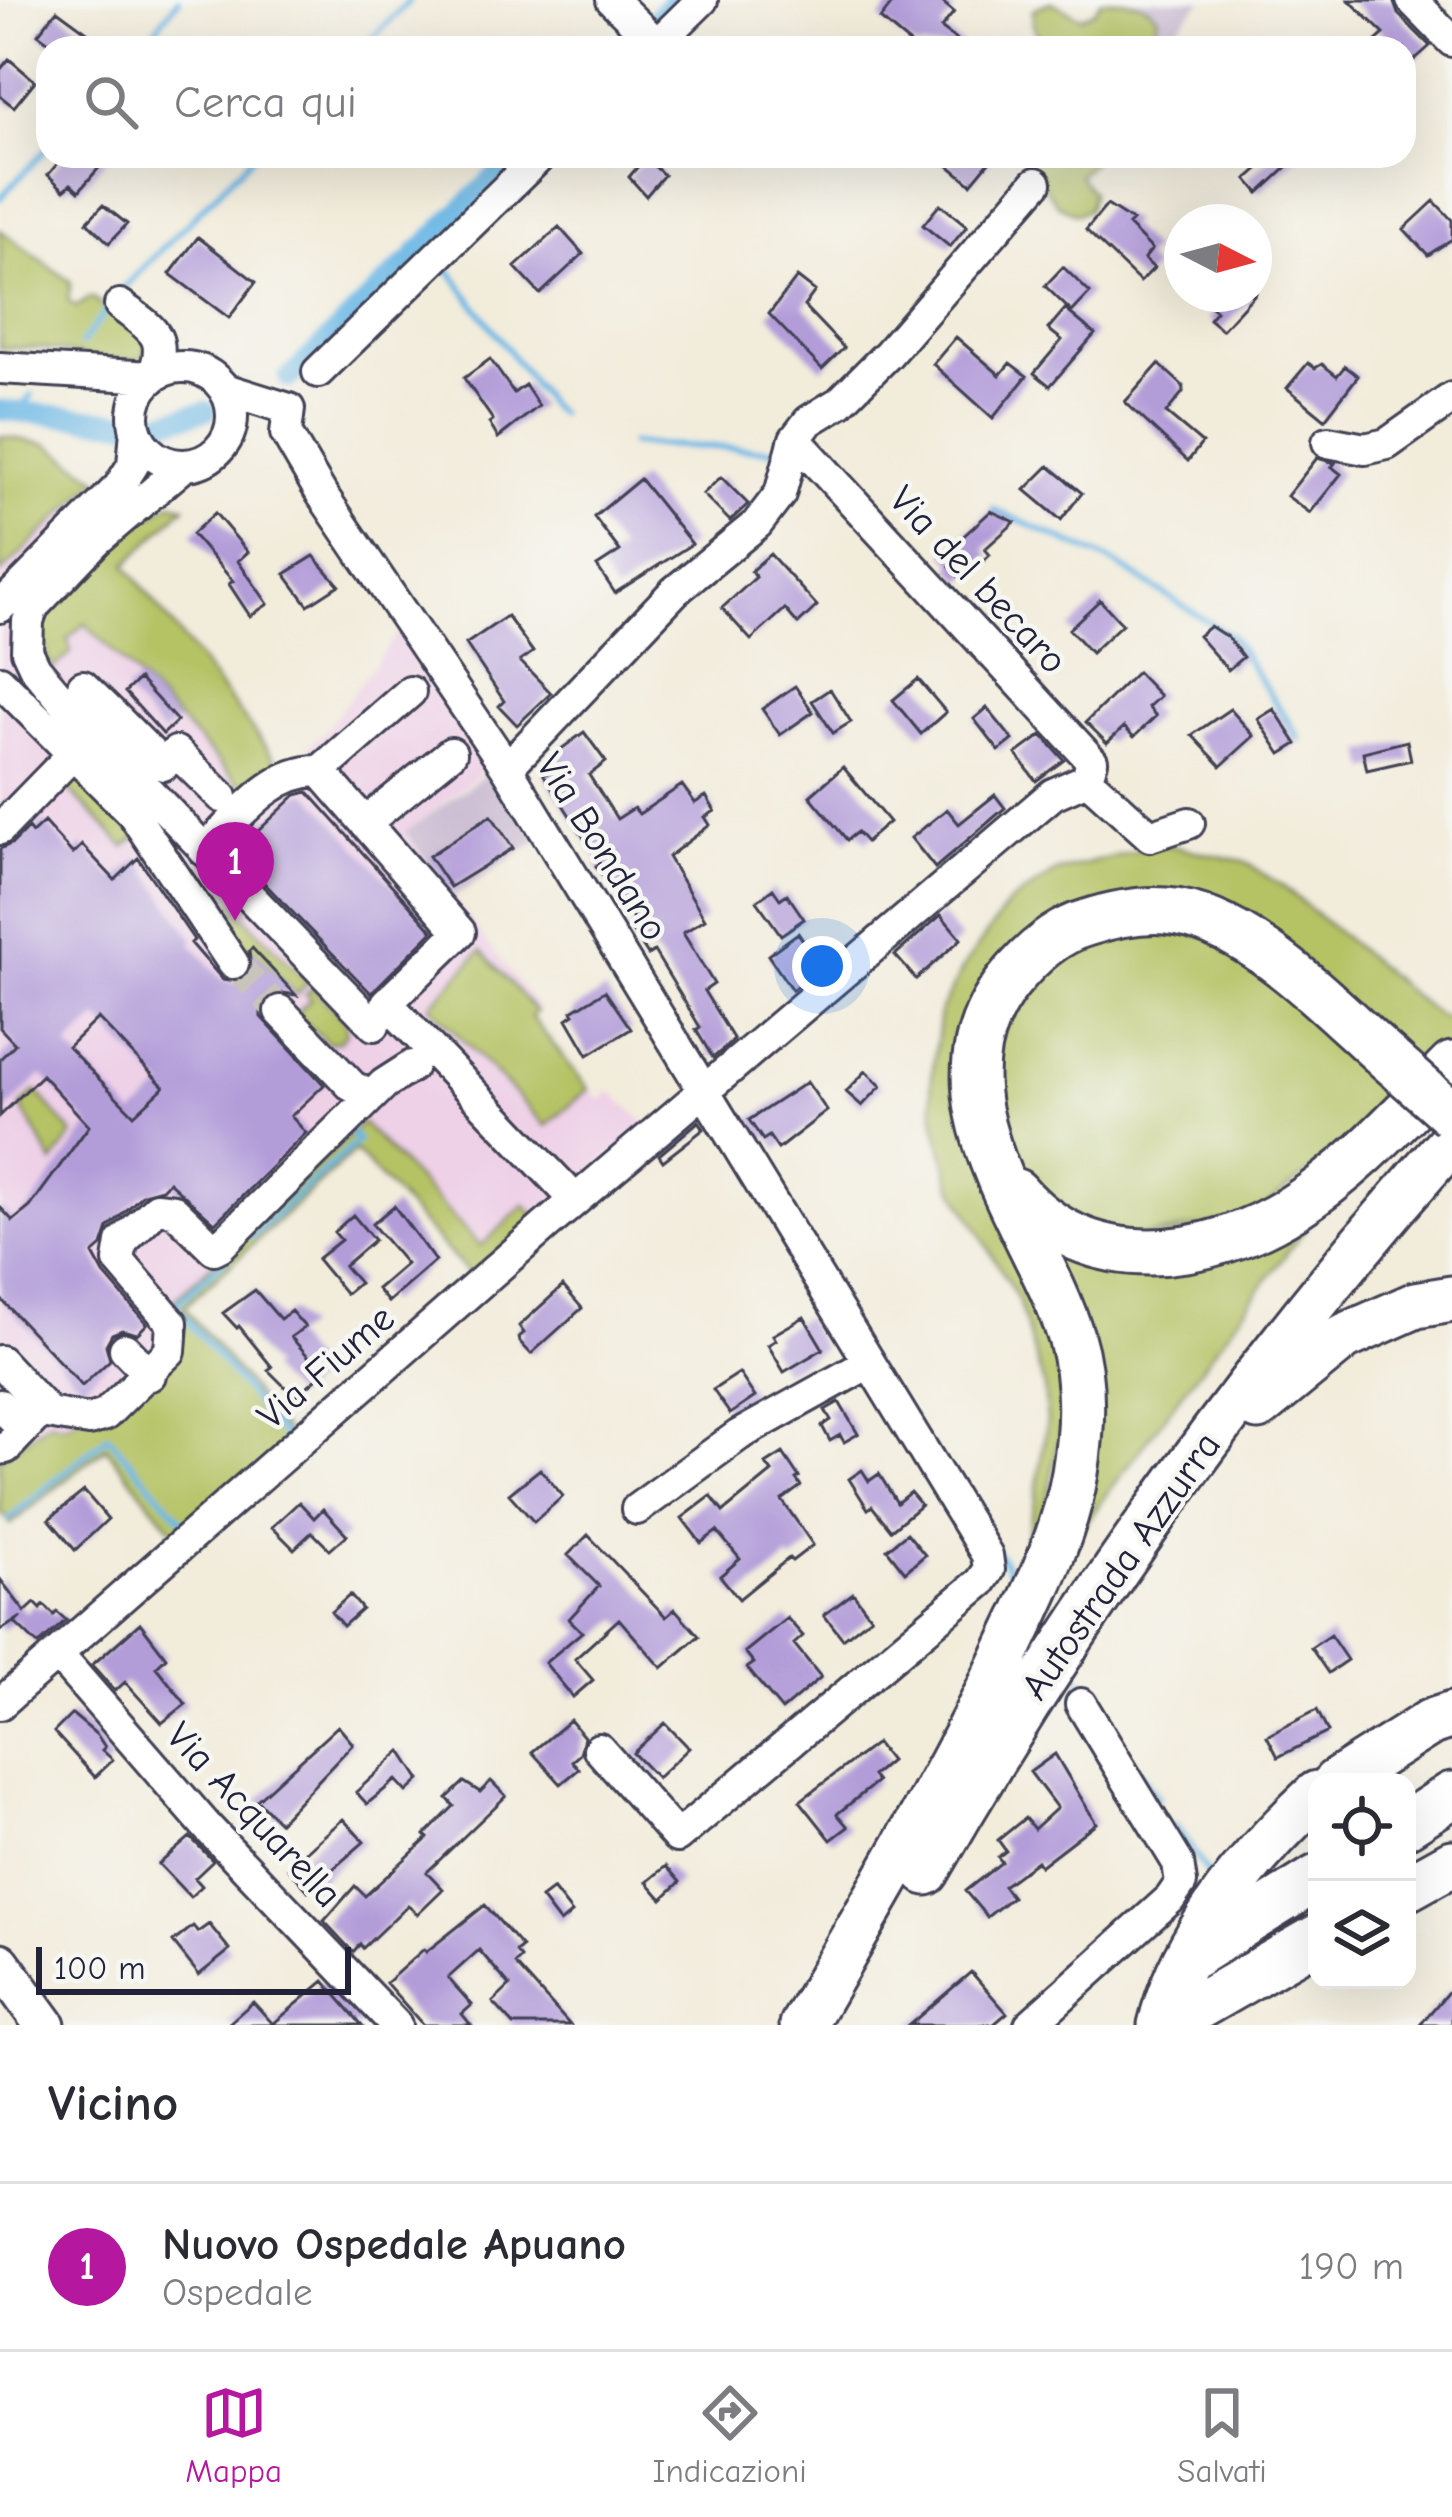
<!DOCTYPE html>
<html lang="it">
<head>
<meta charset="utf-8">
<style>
  body { margin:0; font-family:"Comic Neue",sans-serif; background:#f7f7f7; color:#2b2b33 }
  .controls { position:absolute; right:36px; bottom:36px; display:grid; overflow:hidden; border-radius:24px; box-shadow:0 12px 48px #0002 }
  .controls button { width:108px; height:108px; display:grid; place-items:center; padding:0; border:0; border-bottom:3px solid #e1e1e2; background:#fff; color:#2b2b33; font:60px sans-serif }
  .compass { position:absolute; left:1164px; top:204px; width:108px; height:108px; border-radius:50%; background:#fff; box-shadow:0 12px 48px #0002; rotate:96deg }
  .scale { position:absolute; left:36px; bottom:30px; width:315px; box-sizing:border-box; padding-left:12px; border:6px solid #22223b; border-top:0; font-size:33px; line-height:42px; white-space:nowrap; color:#22223b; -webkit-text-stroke:9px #f6f6f2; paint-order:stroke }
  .you { position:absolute; left:822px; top:966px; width:42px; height:42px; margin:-30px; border:9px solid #fff; border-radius:50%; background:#1a73e8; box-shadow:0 0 0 18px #1a73e833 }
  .badge { display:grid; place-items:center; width:78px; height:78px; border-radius:50%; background:#b5179e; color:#fff; font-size:39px; font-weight:700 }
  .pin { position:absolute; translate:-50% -99px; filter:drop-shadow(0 3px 6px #0008) }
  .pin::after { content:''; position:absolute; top:63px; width:42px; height:36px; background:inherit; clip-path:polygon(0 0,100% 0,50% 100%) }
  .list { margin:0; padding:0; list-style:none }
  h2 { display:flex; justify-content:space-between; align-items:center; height:156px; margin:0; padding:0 48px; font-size:51px }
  h2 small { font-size:39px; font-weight:400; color:#7c7c81 }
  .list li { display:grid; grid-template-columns:78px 1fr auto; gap:36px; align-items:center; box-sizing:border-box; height:168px; padding:0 48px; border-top:3px solid #e1e1e2 }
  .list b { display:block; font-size:45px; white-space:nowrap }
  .list p { margin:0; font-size:39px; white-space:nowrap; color:#7c7c81 }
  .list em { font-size:39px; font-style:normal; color:#7c7c81 }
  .icon { flex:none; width:66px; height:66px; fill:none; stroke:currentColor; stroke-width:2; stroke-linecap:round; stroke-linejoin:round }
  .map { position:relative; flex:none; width:1452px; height:2025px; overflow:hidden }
  .search { position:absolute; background:#fff; box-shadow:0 12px 48px #0002; left:36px; right:36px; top:36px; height:132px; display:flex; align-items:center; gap:30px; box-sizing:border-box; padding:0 42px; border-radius:36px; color:#7c7c81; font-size:45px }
  .sheet { height:324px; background:#fff }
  nav { display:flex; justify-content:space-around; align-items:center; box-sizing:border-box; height:168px; border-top:3px solid #e1e1e2; background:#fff; font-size:33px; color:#7c7c81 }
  nav a { display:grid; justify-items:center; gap:6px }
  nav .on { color:#b5179e }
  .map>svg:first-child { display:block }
</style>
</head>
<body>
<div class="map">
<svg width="1452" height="2025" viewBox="0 0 1452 2025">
  <rect width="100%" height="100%" fill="#f6f6f2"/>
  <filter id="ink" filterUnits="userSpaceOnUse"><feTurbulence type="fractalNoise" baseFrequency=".00833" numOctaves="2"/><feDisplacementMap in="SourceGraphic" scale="24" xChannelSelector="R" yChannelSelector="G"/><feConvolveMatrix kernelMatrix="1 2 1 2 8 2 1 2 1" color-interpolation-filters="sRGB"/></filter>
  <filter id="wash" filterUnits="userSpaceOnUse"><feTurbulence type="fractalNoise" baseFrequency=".004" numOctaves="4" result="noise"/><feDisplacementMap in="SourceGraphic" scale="48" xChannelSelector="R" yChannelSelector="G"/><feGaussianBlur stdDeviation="2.7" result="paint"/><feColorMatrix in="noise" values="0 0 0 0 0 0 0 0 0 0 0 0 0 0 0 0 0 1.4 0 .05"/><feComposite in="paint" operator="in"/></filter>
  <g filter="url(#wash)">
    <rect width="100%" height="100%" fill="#f2ecdb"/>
    <path fill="#eed0e7" d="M0 436 48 444 148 514 172 503 185 506 126 565 281 767 292 763 326 730 403 626 491 765 404 833 538 1009 531 1017 589 1089 601 1100 611 1091 647 1125 468 1272 355 1151 184 1307 285 1431 181 1541 106 1447 11 1524 0 1511Z"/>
    <path fill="#ccbed3" d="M1124 0H1203L1168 36Z
      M494 768 538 840 454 897 405 832Z"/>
    <path fill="#b5c365" stroke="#6c7250" stroke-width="3" d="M1102 0C1123 0 1148 0 1158 17L1151 48H1043L1033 24V9L1051 2 1081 17 1094 11Z
      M1023 156H1098L1079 175 1092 194 1088 210 1076 214 1057 204Z
      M0 230 71 282 68 301 76 307 91 297 147 340 143 358 119 361 38 348H0Z
      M0 436 48 444 99 479 0 574Z
      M172 503 185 506 126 565 281 767 263 773 246 790 85 623 68 639 71 653 53 669C45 653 38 634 46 615 58 589 145 514 172 503Z
      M76 775 92 783 86 789 92 796 100 790 140 834 125 847 64 785Z
      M159 829 308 982 296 995 252 949 240 959Z
      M1162 844 1243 861 1285 888 1429 1009 1442 1017 1452 1016V1054L1430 1077 1194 903 998 974 997 1196 1068 1395 1030 1583 1020 1562 1035 1501 1047 1421 1044 1386 1018 1300 952 1185 936 1127 931 1085 940 1011 964 966 1008 904 1056 872Z
      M1116 924 1219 937 1409 1095 1236 1229 1105 1240 1012 1173 990 1053 1046 958Z
      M481 951 536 1012 531 1017 589 1089 546 1126 430 1006Z
      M313 987 346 1022V1033L339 1041 328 1043 295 1014 311 999 306 994Z
      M36 1091 73 1134 53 1163 21 1106Z
      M362 1123 481 1246 525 1205 539 1219 473 1274 468 1273 355 1151 184 1307 285 1431 288 1445 181 1541 106 1447 11 1524 0 1511V1458L50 1421 64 1425 168 1365 171 1303Z
      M1321 1207 1073 1540 1085 1465 1035 1222 1072 1247Z"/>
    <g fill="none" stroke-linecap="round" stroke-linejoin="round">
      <path stroke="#6bb7e5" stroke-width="6" d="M141 48 178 0
        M363 48 410 0
        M0 198 48 147
        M445 264 550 407 559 413
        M119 293 253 156
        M81 344 108 308
        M18 412 32 395
        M631 444 780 450
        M993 509 1113 562 1231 636 1300 739
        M251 1237 358 1141 351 1132
        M227 1258 175 1305 285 1439
        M9 1519 108 1436 187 1526
        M999 1555 1018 1584
        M1080 1679 1092 1697
        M1139 1771 1158 1798
        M1175 1825 1209 1875"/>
      <path stroke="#6bb7e5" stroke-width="21" d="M649 26 674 0
        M627 48 641 34
        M416 254 516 156
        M289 378 406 264
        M0 410 127 422
        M163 421 206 411"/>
    </g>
    <g id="blocks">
      <path fill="#b39dd9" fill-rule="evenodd" d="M895 0H940L954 12 941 28 967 48H915L880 19Z
        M1349 0H1393L1398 14 1430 46 1404 69V48H1368L1384 34Z
        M57 10 109 48H57L38 34Z
        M9 59 35 81 14 107 0 96V70Z
        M64 156H109L79 191 71 184 64 190 48 175Z
        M937 156H994L971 184Z
        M1273 156H1299L1259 193 1247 179Z
        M645 158 664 175 646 196 629 177Z
        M1434 201 1452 220V239L1428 255 1404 229Z
        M940 204 967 226 950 247 923 225Z
        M103 205 127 224 109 243 87 222Z
        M1107 205 1132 221 1128 225 1152 249 1144 259 1154 268 1140 282 1086 230Z
        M559 227 583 254 540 294 515 267Z
        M198 237 256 282 229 318 170 274Z
        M1063 267 1090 293 1072 312 1045 286Z
        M797 277 815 291 804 306 844 348 822 369 769 314Z
        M1196 294H1255L1222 330 1209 319 1216 311Z
        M1065 309 1095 334 1050 386 1034 373 1062 340 1048 329Z
        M956 337 1000 375 1010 363 1027 376 993 418 933 364Z
        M490 359 514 393 525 385 539 406 498 438 489 423 493 420 464 378Z
        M1308 363 1315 368 1322 364 1337 376 1345 366 1358 376 1325 419 1287 388Z
        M1159 364 1183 386V392L1166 413 1202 443 1188 461 1125 402Z
        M1317 458 1335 463 1332 467 1341 474 1310 513 1287 496Z
        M1049 466 1082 493 1061 520 1025 490Z
        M721 477 748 504 730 521 703 494Z
        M640 479 692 544 615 593 597 566 620 551 594 517Z
        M991 511 1015 522 985 549 990 555 963 581 950 567 954 563 945 553Z
        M215 513 248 552 238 561 268 604 250 616 229 584 233 581 192 534Z
        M770 554 817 606 798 624 785 609 751 640 722 608 756 577 751 571Z
        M314 556 339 585 308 605 285 574Z
        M1100 600 1122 624 1091 653 1069 629Z
        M507 616 533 652 520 661 551 693 517 725 499 706 504 701 466 644Z
        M1210 626 1227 637 1243 657 1228 670 1198 636Z
        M1137 672 1160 696 1148 707 1156 716 1134 737 1124 727 1107 743 1086 722Z
        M139 679 177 721 163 734 125 692Z
        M918 679 946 712 921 734 893 700Z
        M795 686 813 712 780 735 762 709Z
        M830 689 851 722 833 733 812 701Z
        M987 708 1013 740 999 751 974 719Z
        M1230 709 1254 736 1221 766 1192 735Z
        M1274 709 1297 744 1281 754 1258 719Z
        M584 732 606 762 589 775 617 819 634 808 639 814 682 785 695 803 706 796 715 811 705 817 710 825 668 857 705 919 683 933 714 984 704 991 734 1040 713 1058 696 1030 700 1027 654 951 648 955 631 929 637 925 596 866 600 863 544 775 551 770 545 761Z
        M1042 735 1064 760 1036 781 1016 754Z
        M1407 741 1411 760 1367 770 1363 752Z
        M843 767 889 822 866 842 857 832 847 840 810 796Z
        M308 792 433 931 371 993 235 853 296 795Z
        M995 795 1005 808 935 868 911 838 947 809 959 824Z
        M491 815 513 848 450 887 429 856Z
        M44 822 73 854 82 845 115 880 138 858 194 940 191 943 223 980 235 982 245 978 251 970 249 951 252 948 296 995 277 992 267 996 261 1007V1017L324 1085 291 1116 306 1133 215 1223 169 1182 162 1189 143 1194 108 1228 102 1246 93 1254 104 1274 147 1324 137 1334 122 1330 112 1334 106 1345 110 1360 82 1386 0 1298V1207L13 1221 30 1207 89 1126 42 1075 0 1116V1059L15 1044 0 1028V849L13 843 28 828 32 833ZM98 1018 164 1087 134 1115 68 1047Z
        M773 889 780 899 787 894 804 919 781 935 757 901Z
        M941 915 961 939 916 979 895 955Z
        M798 933 810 951 804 956 815 971 792 990 768 955Z
        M605 991 631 1029 588 1055 567 1019 574 1014 572 1011Z
        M866 1071 881 1086 862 1106 846 1092Z
        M807 1082 827 1111 778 1149 769 1136 763 1140 749 1120Z
        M699 1121 704 1129 663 1161 659 1155Z
        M394 1206 435 1261 388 1302 377 1289 406 1264 372 1224Z
        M353 1215 374 1240 344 1266 359 1283 346 1294 317 1259 341 1240 334 1232Z
        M563 1286 582 1308 531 1354 520 1342 519 1337 524 1333 519 1326Z
        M255 1290 280 1319 291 1311 305 1327 291 1337 323 1373 295 1397 268 1370 272 1367 239 1326 237 1328 223 1313Z
        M804 1317 823 1349 784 1372 768 1345 776 1340 773 1335Z
        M739 1373 755 1397 730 1414 713 1390Z
        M839 1402 858 1434 844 1442 840 1435 830 1441 822 1426 831 1420 825 1410Z
        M783 1453 799 1477 796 1479 801 1486 782 1500 813 1545 792 1561 789 1558 739 1599 720 1576 740 1559 717 1531 701 1543 682 1518 711 1496 723 1512 772 1472 766 1464Z
        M540 1469 563 1496 534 1522 509 1494Z
        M862 1470 869 1481 879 1474 897 1503 910 1492 921 1505 891 1530 872 1506 868 1509 849 1479Z
        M84 1491 108 1519 75 1550 49 1519Z
        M299 1502 314 1518 323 1509 347 1535 330 1550 312 1532 294 1549 272 1527Z
        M907 1533 925 1555 905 1572 887 1549Z
        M588 1535 666 1617 675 1609 699 1636 662 1668 619 1619 575 1659 593 1680 573 1697 545 1663 582 1632 569 1619 599 1586 568 1555Z
        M0 1579 25 1612 35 1603 41 1609 44 1605 54 1615 57 1612 66 1620 38 1645 15 1623 21 1617 0 1631Z
        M853 1593 871 1617 843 1639 824 1615Z
        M350 1595 362 1609 343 1626 331 1612Z
        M787 1618 803 1636 794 1644 821 1677 782 1710 747 1668 754 1663 745 1652Z
        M140 1623 166 1657 156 1667 186 1704 162 1723 125 1682 115 1691 92 1665Z
        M1330 1635 1347 1660 1328 1673 1311 1648Z
        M1317 1710 1328 1732 1278 1757 1267 1736Z
        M72 1714 97 1735 105 1747 102 1750 113 1760 95 1777 54 1732Z
        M570 1720 584 1737 580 1754 572 1761 579 1769 561 1784 532 1752Z
        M665 1723 689 1748 657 1778 633 1753Z
        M338 1726 353 1744 279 1822 257 1800Z
        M876 1743 890 1761 872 1776 877 1782 837 1814 848 1827 831 1840 800 1801Z
        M401 1751 420 1780 407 1792 396 1780 367 1804 356 1792Z
        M1055 1754 1096 1823 1040 1866 1037 1861 1003 1886 1012 1897 987 1917 965 1891 1002 1862 998 1857 1006 1851 998 1840 1025 1818 1034 1829 1057 1808 1030 1772Z
        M491 1781 506 1796 427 1872 443 1889 417 1914 408 1905 363 1948 360 1944 353 1952 324 1921 355 1886 365 1896 428 1838 425 1835 454 1806 447 1798 464 1782 480 1792Z
        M343 1819 364 1842 308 1891 288 1868Z
        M190 1837 213 1861 195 1878 202 1886 190 1897 159 1864Z
        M666 1866 680 1882 662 1899 647 1882Z
        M553 1889 572 1913 560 1923 541 1898Z
        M485 1905 522 1947 516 1952 521 1958 515 1964 570 2025H514L493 2002 510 1986 479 1950 448 1978 472 2005 462 2014 471 2025H423L386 1983 424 1949 426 1952Z
        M209 1924 230 1950 199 1975 173 1942 193 1926 198 1932Z
        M971 1972 1007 2013 993 2025H909Z
        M324 1981 362 2025H227L253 2002 273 2024Z
        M1452 1987V2025H1420Z"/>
    </g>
  </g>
  <g filter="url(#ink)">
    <use href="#blocks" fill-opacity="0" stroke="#414053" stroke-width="3"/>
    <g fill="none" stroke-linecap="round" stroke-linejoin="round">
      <path stroke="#c8c4bb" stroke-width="30" stroke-dasharray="30 15" stroke-linecap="butt" d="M233 963 280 1011"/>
      <defs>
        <path id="minor" d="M612 0 657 44
          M1412 0 1452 41
          M653 48 702 0
          M134 416a49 49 0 1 1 98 0a49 49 0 1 1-98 0Z
          M0 368 152 377C170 335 151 329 120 305
          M318 372 540 156
          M225 389 289 409 286 433
          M286 433 321 493 507 768 987 1555 989 1570 981 1582 677 1837 599 1749
          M795 439 1092 761 1087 779
          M1328 442 1365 449 1387 444 1452 398
          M185 465 97 540 33 607 28 621 27 651 35 668 73 713 374 1025
          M0 607 119 487 133 465 136 430
          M0 681 133 814 233 963
          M112 714 163 765 176 752 222 797
          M507 768 675 591 757 524 780 494 795 439 809 421 840 402 888 354 1036 183
          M320 771 410 692
          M365 823 451 753
          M0 829 112 714 83 686
          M204 850C238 818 271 770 320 771L460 932 387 1003 564 1188
          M280 1011 352 1086 371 1097
          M125 1349 150 1375
          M0 1361 44 1408 6 1448 0 1449
          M0 1405 15 1420
          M42 1412 89 1420 105 1415 170 1351 172 1323 119 1261 122 1242 157 1208 174 1210 214 1249 220 1246 384 1084 412 1066
          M637 1509 739 1435 869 1363
          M58 1655 208 1828 396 2025
          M0 1704 544 1227 1053 794 1087 779 1150 836 1189 823
          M1030 2025 1170 1899 1181 1883 1178 1863 1081 1704"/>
        <path id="major" d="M0 1963 45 2025"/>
        <path id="highway" d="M1016 1192C1088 1277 1208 1262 1294 1207 1354 1169 1402 1115 1452 1065
          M1258 1407 1344 1337 1416 1305 1452 1299
          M1336 1782 1431 1722 1452 1715
          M1407 1824 1452 1795
          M926 1872C1076 1611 1252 1365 1452 1140
          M1407 1888 1452 1863
          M1192 1956 1317 1878
          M803 2025C875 1899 951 1774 1012 1642 1038 1588 1065 1532 1075 1473 1082 1430 1084 1379 1071 1337 1037 1227 918 1097 1008 982 1028 957 1054 932 1086 923 1111 915 1139 909 1166 911 1248 917 1330 1008 1390 1060
          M1161 2025C1183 1935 1251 1855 1317 1794
          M1166 2025 1317 1938"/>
      </defs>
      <use href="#minor" stroke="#414053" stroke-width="36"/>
      <use href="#major" stroke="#414053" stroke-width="45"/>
      <use href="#highway" stroke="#414053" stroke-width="51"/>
      <use href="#minor" stroke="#fff" stroke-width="30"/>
      <use href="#major" stroke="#fff" stroke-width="39"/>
      <use href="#highway" stroke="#fff" stroke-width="45"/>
      <defs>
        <path id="highway-bridge" d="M1390 1060 1452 1115"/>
      </defs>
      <use href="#highway-bridge" stroke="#414053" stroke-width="51" stroke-linecap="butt"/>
      <use href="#highway-bridge" stroke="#fff" stroke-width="45"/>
    </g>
  </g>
  <g text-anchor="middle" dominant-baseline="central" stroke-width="9" stroke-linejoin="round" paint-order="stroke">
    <g font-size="39" fill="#22223b" stroke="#f6f6f2">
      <text transform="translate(978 580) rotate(47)">Via del becaro</text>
      <text transform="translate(602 847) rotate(58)">Via Bondano</text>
      <text transform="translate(326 1367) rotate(-41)">Via Fiume</text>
      <text transform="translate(1121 1566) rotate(-55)">Autostrada Azzurra</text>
      <text transform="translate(254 1815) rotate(47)">Via Acquarella</text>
    </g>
  </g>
</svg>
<div class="controls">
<button><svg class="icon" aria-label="locate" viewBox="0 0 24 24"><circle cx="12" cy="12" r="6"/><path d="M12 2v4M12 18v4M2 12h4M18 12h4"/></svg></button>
<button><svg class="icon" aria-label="layers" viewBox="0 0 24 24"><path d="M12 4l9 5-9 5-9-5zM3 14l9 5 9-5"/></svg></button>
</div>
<svg class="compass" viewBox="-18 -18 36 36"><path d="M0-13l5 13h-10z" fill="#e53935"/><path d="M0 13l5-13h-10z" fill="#7c7c81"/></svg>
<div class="scale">100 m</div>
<div class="you"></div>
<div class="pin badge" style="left:235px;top:921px">1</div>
<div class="search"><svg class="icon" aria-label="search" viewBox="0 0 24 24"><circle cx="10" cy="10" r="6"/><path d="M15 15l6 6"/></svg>Cerca qui</div>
</div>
<section class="sheet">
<h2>Vicino<small></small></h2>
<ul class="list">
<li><span class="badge">1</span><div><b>Nuovo Ospedale Apuano</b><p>Ospedale</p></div><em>190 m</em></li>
</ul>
</section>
<nav>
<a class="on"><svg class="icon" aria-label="map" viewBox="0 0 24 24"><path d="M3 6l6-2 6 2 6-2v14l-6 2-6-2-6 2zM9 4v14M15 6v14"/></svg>Mappa</a>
<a><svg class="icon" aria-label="directions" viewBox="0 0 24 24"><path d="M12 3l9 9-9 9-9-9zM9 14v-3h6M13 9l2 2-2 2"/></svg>Indicazioni</a>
<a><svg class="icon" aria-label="saved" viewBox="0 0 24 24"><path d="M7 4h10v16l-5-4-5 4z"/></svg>Salvati</a>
</nav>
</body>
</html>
